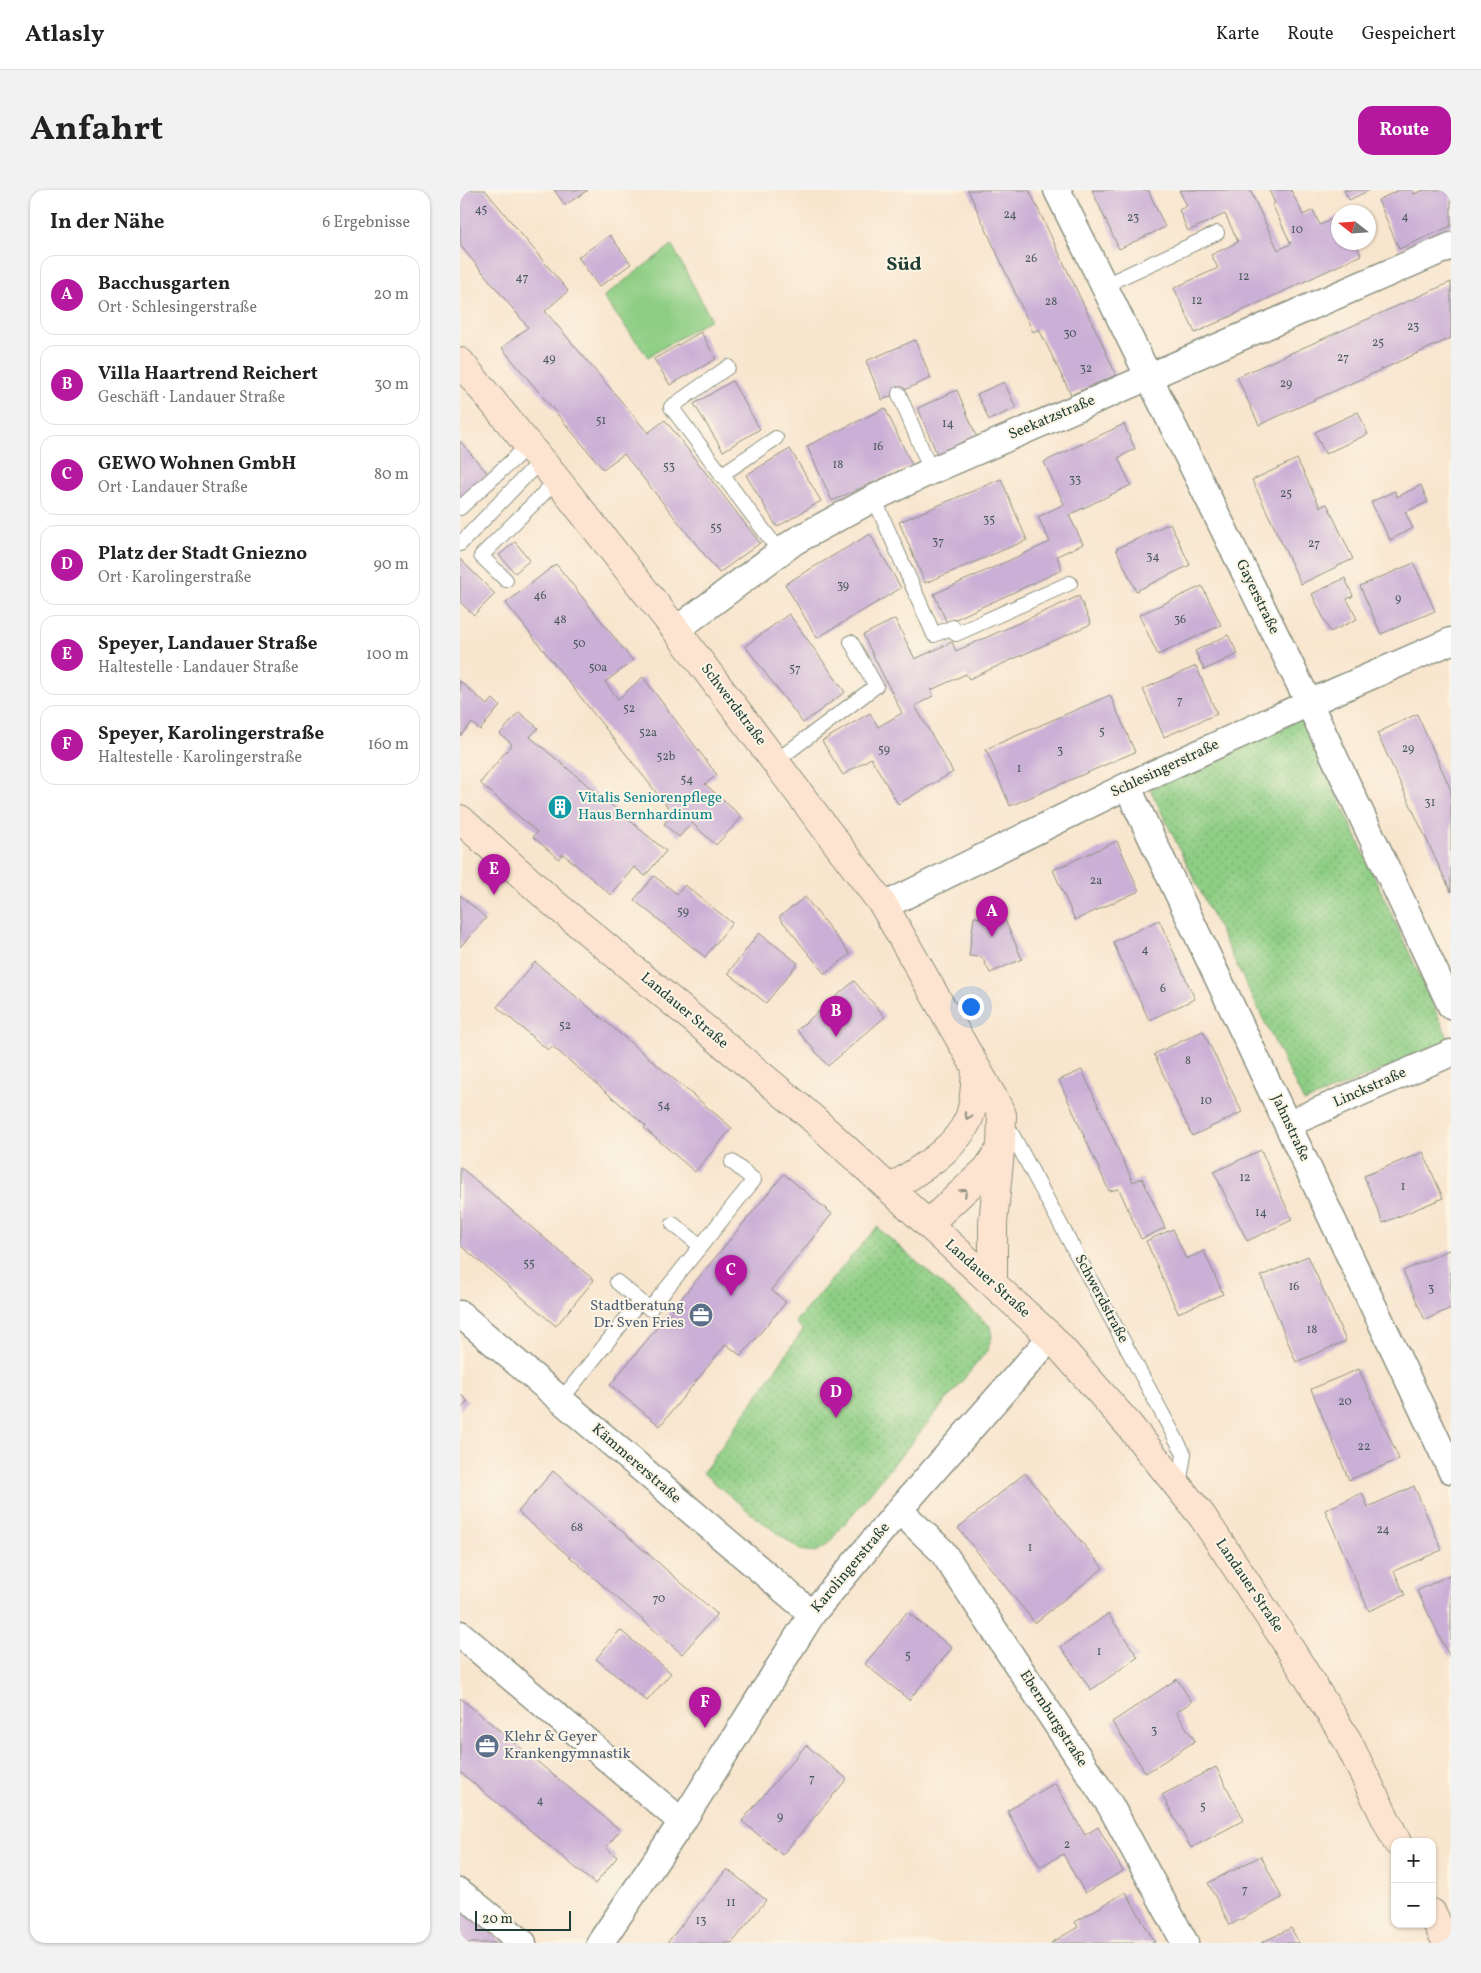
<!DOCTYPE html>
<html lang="de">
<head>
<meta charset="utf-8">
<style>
  body { margin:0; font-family:Vollkorn,serif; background:#f2f2f2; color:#222 }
  .controls { position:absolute; right:15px; bottom:15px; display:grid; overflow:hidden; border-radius:10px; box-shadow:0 1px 4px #0004 }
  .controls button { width:45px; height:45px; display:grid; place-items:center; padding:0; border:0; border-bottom:1px solid #e0e0e0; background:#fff; color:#222; font:25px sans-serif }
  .compass { position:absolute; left:871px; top:15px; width:45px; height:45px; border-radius:50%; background:#fff; box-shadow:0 1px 4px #0004; rotate:287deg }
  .scale { position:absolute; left:15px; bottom:12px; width:96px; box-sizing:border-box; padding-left:5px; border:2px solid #1f3d34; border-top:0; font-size:14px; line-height:18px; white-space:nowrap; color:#1f3d34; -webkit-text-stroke:4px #fcf5e5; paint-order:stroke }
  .you { position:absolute; left:510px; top:816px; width:18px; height:18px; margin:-12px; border:4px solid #fff; border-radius:50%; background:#1a73e8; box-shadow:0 0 0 8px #1a73e833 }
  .badge { display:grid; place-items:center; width:32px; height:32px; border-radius:50%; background:#b5179e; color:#fff; font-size:16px; font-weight:700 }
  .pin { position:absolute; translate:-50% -41px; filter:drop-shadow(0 1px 2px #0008) }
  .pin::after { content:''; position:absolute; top:26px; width:18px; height:15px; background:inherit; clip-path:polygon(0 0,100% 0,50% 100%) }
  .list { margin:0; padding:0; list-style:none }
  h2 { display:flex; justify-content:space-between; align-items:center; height:65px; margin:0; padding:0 20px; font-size:21px }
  h2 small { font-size:16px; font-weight:400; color:#767676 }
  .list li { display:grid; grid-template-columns:32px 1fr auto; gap:15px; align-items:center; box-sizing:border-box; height:80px; margin:0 10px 10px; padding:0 10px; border:1px solid #e0e0e0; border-radius:15px }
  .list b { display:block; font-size:19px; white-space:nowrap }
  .list p { margin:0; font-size:16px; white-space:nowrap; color:#767676 }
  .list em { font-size:16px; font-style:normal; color:#767676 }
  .map { position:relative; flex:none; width:991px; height:1753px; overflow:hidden; border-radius:15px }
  header { display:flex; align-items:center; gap:30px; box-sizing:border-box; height:70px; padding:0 25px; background:#fff; border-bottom:1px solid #e0e0e0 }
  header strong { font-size:24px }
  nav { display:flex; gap:28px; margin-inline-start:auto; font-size:18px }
  .intro { display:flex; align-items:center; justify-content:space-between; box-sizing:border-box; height:120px; padding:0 30px }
  h1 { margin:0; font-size:35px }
  .button { padding:12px 22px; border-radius:15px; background:#b5179e; color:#fff; font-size:18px; font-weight:700 }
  main { display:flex; gap:30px; padding:0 30px }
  aside { flex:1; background:#fff; border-radius:15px; box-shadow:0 1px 4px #0004 }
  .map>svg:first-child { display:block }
</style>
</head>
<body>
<header>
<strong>Atlasly</strong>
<nav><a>Karte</a><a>Route</a><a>Gespeichert</a></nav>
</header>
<div class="intro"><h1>Anfahrt</h1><a class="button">Route</a></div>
<main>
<aside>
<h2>In der Nähe<small>6 Ergebnisse</small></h2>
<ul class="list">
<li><span class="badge">A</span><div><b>Bacchusgarten</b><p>Ort · Schlesingerstraße</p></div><em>20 m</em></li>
<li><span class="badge">B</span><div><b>Villa Haartrend Reichert</b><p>Geschäft · Landauer Straße</p></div><em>30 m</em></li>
<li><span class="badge">C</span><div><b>GEWO Wohnen GmbH</b><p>Ort · Landauer Straße</p></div><em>80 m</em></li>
<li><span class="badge">D</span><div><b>Platz der Stadt Gniezno</b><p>Ort · Karolingerstraße</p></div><em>90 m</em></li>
<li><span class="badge">E</span><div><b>Speyer, Landauer Straße</b><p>Haltestelle · Landauer Straße</p></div><em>100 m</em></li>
<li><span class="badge">F</span><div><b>Speyer, Karolingerstraße</b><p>Haltestelle · Karolingerstraße</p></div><em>160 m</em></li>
</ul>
</aside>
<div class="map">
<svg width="991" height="1753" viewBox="0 0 991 1753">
  <defs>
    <pattern id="grass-dots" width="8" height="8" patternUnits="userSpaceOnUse" patternTransform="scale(1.25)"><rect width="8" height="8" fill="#8ece84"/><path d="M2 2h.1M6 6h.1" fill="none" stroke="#73a86d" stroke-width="1.8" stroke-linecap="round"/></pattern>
  </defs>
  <rect width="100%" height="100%" fill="#fcf5e5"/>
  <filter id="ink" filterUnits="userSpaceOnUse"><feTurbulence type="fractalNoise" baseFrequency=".02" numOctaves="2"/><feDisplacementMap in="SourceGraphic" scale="10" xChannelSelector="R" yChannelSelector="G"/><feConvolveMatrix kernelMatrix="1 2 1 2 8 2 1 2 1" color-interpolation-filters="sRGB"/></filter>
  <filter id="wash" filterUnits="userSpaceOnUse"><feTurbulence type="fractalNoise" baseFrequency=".0096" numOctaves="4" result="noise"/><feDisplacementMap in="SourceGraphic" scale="20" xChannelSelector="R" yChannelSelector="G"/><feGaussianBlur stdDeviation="1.12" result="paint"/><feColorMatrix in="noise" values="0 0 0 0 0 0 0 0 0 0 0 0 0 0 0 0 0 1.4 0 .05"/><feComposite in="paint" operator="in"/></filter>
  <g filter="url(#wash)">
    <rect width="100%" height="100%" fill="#f8e5ce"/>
    <path fill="url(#grass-dots)" stroke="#56865c" d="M842 528 990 852 844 912 690 599Z
      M417 1037 530 1136 532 1147 527 1161 367 1355 356 1362 340 1360 294 1326 243 1283 343 1140 335 1132Z"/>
    <path fill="#8ece84" stroke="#56865c" d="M212 55 251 129 188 167 143 107Z"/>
    <g id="blocks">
      <path fill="#caafd6" d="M0 0H25L108 101 85 121 188 243 205 230 300 353 259 383 164 264 143 279 42 158 68 137 0 55Z
        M94 0H128L105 15Z
        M508 0H569L640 149 656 185 611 205 579 139 573 142Z
        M632 0H688L705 37 659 59Z
        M719 0H790L818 60 831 54 812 14 815 13 809 0H831L843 25 853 20 860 35 878 26V52H895L901 65 735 143 714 98 758 78 751 65 778 52 765 24 728 41 719 20 727 16Z
        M884 0H910L889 10Z
        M939 0H952L954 4 964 0H991V36L939 59 918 10Z
        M150 45 171 74 139 97 118 67Z
        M991 92V148L799 235 777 187Z
        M241 142 256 169 210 195 194 169Z
        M455 150 471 188 422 210 406 171Z
        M272 191 300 239 263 261 234 214Z
        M544 192 556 218 529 230 517 204Z
        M497 200 518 250 478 267 458 218Z
        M425 218 452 275 372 311 347 256Z
        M898 222 908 244 865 264 855 242Z
        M664 234 675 259 658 268 671 295 609 325 623 354 597 366 602 380 487 433 474 404 590 352 578 327 604 314 584 272Z
        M0 251 28 284 0 308Z
        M330 259 361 311 317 337 286 285Z
        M837 269 860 317 867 314 893 369 841 394 792 290Z
        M541 289 567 350 465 393 439 332Z
        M961 295 968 312 945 322 953 338 930 350 911 312 935 301 937 307Z
        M710 333 730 375 676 401 656 359Z
        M410 344 441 398 357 448 325 394Z
        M55 352 70 370 55 383 39 365Z
        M0 369 35 404 14 425 0 412Z
        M954 373 975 421 921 444 900 396Z
        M96 374 173 471 145 492 158 509 183 487 257 585 245 594 282 627 256 655 232 633 219 647 204 634 217 617 211 621 46 413Z
        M885 388 893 406 887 409 897 429 870 442 852 404Z
        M742 396 761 435 698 465 679 425Z
        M619 406 631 434 509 489 506 484 471 500 473 506 455 516 493 582 438 614 411 568 383 585 362 551 410 523 418 537 442 523 403 445 435 429 455 469 492 452 496 461Z
        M329 424 385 502 343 533 285 456Z
        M768 445 778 464 744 480 735 461Z
        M736 476 757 524 704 547 683 499Z
        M0 491 27 515 33 509 40 516 20 540 12 533 0 546Z
        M650 505 675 562 550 616 526 559Z
        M59 522 78 538 70 547 206 661 185 686 174 677 151 705 103 664 99 669 73 647 77 642 20 593 52 554 40 544Z
        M957 524 991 600V702L917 543Z
        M657 651 679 701 615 730 593 680Z
        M194 686 217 704 225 695 272 733 245 767 174 710Z
        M0 705 26 728 0 757Z
        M345 707 390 764 365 784 319 727Z
        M542 723 562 769 530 783 522 767 509 766 514 727 524 728Z
        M699 730 735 809 689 830 653 752Z
        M299 743 338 773 306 813 268 783Z
        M75 772 272 938 235 982 184 938 186 936 92 856 88 860 37 817Z
        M394 791 425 827 368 876 337 840Z
        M743 841 782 922 732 946 694 864Z
        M622 880 673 992 682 988 705 1038 681 1049 659 999 649 1001 599 890Z
        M801 960 832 1030 787 1051 754 982Z
        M963 962 983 1008 923 1033 904 986Z
        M0 977 134 1090 96 1136 0 1055Z
        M324 984 372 1024 311 1100 326 1112 281 1166 266 1154 200 1236 150 1195Z
        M713 1039 726 1069 744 1061 763 1104 718 1123 686 1051Z
        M991 1059V1118L965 1130 943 1081Z
        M848 1066 886 1151 836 1172 801 1086Z
        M899 1179 939 1269 889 1290 851 1199Z
        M0 1204 8 1211 0 1220Z
        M93 1281 257 1424 222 1464 58 1322Z
        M565 1283 643 1378 575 1433 498 1338Z
        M954 1296 982 1360 934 1381 945 1405 909 1421 865 1320 902 1303 908 1317Z
        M991 1384V1469L957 1401Z
        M447 1422 492 1458 449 1510 405 1474Z
        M648 1424 678 1467 631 1500 601 1457Z
        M160 1440 211 1483 187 1511 136 1469Z
        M717 1489 732 1512 716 1522 735 1551 686 1583 652 1532Z
        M0 1508 160 1640 146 1658 157 1667 135 1694 0 1582Z
        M346 1555 387 1589 322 1665 282 1631Z
        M756 1577 784 1630 731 1658 702 1605Z
        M595 1593 625 1645 638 1637 663 1681 625 1703 603 1664 580 1677 547 1621Z
        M801 1666 822 1708 770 1735 748 1693Z
        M267 1679 306 1710 277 1747 272 1753H207Z
        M666 1702 695 1753H591L618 1737 615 1732Z
        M0 1716 43 1753H0Z
        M831 1738 839 1753H801Z"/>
    </g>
  </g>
  <g filter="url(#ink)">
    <use href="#blocks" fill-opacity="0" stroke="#8c9181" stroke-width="1"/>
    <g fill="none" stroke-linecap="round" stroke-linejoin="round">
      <defs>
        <path id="lane" d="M645 95 757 43
          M268 177 211 217 320 362
          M439 204 471 281
          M261 285 316 248
          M414 308 474 445 493 437 496 444 610 393
          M0 318 69 255
          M0 354 81 270
          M46 390 21 366 97 290
          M316 571 416 496 391 452
          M546 933 724 1264 719 1296
          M213 1034 241 1056
          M157 1092 180 1111
          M101 1210 180 1111 190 1119 294 990 272 972"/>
        <path id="street" d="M597 0 849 513 991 816
          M216 440 335 351 414 308 471 281 991 56
          M667 596 991 1280
          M424 716 667 596 849 513 991 451
          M828 934 991 863
          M0 1124 352 1424
          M439 1320 482 1361 650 1615 725 1753
          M0 1444 222 1632
          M0 1702 63 1753
          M140 1753 222 1632 352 1424 439 1320 591 1147"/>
        <path id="secondary" d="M0 172 97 290 216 440 424 716 535 911 542 925 541 958 527 979 468 1034
          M0 629 91 711 349 925 591 1147 668 1234 742 1326 822 1446 887 1550 937 1652
          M430 999C458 980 495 961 509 928 515 913 515 895 516 878
          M533 1094V1033L540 961
          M972 1723 987 1753"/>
      </defs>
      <use href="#lane" stroke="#8c9181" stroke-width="16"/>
      <use href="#street" stroke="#8c9181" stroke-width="29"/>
      <use href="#secondary" stroke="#8c9181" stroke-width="30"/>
      <use href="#lane" stroke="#fff" stroke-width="14"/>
      <use href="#street" stroke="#fff" stroke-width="26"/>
      <use href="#secondary" stroke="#fde4d0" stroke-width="28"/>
    </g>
    <defs><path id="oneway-chevron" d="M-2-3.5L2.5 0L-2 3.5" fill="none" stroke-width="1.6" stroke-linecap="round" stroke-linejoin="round" transform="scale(1.25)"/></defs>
    <g stroke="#8e9082">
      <use href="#oneway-chevron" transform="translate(508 926) rotate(111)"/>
      <use href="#oneway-chevron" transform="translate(504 1002) rotate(-43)"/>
    </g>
  </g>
  <defs>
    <symbol id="building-disc" viewBox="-11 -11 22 22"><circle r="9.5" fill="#0f9aa8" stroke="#fcf5e5"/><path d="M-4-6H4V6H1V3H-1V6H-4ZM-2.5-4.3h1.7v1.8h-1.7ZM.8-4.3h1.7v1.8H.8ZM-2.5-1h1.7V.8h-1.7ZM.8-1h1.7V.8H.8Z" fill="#fff"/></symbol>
    <symbol id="office-disc" viewBox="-11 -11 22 22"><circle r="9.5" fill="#5c6f8a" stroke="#fcf5e5"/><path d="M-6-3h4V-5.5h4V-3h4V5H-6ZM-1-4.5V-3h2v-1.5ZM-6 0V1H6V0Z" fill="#fff"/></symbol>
  </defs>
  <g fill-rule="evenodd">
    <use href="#building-disc" x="86" y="603" width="28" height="28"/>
    <use href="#office-disc" x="227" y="1111" width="28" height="28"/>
    <use href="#office-disc" x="13" y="1542" width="28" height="28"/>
  </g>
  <g text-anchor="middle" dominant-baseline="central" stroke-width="4" stroke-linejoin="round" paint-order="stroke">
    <g font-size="12" fill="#4a5a5c">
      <text x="21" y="20">45</text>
      <text x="550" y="25">24</text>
      <text x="945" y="27">4</text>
      <text x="673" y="28">23</text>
      <text x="837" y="40">10</text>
      <text x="571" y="69">26</text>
      <text x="784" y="87">12</text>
      <text x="62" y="88">47</text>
      <text x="737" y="111">12</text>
      <text x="591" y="112">28</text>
      <text x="953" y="137">23</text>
      <text x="610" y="144">30</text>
      <text x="918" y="153">25</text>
      <text x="883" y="168">27</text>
      <text x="89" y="169">49</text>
      <text x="626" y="179">32</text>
      <text x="826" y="194">29</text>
      <text x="141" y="231">51</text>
      <text x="488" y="234">14</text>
      <text x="418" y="257">16</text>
      <text x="378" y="275">18</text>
      <text x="209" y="277">53</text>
      <text x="615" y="290">33</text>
      <text x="826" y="304">25</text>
      <text x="529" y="330">35</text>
      <text x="256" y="338">55</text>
      <text x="478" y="352">37</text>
      <text x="854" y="354">27</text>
      <text x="693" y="367">34</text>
      <text x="383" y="396">39</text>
      <text x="80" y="406">46</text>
      <text x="938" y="409">9</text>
      <text x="100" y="430">48</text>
      <text x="720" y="430">36</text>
      <text x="119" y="454">50</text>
      <text x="138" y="478">50a</text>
      <text x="335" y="479">57</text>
      <text x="720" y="511">7</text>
      <text x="169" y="519">52</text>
      <text x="642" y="542">5</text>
      <text x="188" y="543">52a</text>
      <text x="948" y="559">29</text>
      <text x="424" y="560">59</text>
      <text x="600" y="561">3</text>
      <text x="206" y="567">52b</text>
      <text x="559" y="579">1</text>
      <text x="227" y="590">54</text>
      <text x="970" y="613">31</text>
      <text x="636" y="691">2a</text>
      <text x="223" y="722">59</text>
      <text x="685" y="760">4</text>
      <text x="703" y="799">6</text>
      <text x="105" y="836">52</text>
      <text x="728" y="871">8</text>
      <text x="746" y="911">10</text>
      <text x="204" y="916">54</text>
      <text x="785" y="988">12</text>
      <text x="943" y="997">1</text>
      <text x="801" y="1023">14</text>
      <text x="69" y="1074">55</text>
      <text x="834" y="1097">16</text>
      <text x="971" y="1099">3</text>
      <text x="852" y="1140">18</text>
      <text x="885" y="1212">20</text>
      <text x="904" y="1257">22</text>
      <text x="117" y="1338">68</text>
      <text x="923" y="1340">24</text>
      <text x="570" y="1358">1</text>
      <text x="199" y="1409">70</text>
      <text x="639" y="1462">1</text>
      <text x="448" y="1466">5</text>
      <text x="694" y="1541">3</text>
      <text x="352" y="1589">7</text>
      <text x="80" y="1611">4</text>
      <text x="743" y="1617">5</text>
      <text x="320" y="1627">9</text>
      <text x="607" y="1655">2</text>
      <text x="785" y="1700">7</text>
      <text x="271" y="1713">11</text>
      <text x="241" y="1731">13</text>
    </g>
    <g font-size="15" fill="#1f3d34" stroke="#fcf5e5">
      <text transform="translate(592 228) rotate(-23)">Seekatzstraße</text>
      <text transform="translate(797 407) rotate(64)">Gayerstraße</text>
      <text transform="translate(273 515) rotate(53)">Schwerdstraße</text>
      <text transform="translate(705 579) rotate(-25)">Schlesingerstraße</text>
      <text transform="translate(224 821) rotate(40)">Landauer Straße</text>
      <text transform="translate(910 898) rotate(-24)">Linckstraße</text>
      <text transform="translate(830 938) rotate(65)">Jahnstraße</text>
      <text transform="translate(527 1089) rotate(42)">Landauer Straße</text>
      <text transform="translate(641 1109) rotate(62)">Schwerdstraße</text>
      <text transform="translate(176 1274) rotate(41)">Kämmererstraße</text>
      <text transform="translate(391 1378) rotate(-50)">Karolingerstraße</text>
      <text transform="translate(789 1396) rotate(56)">Landauer Straße</text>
      <text transform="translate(593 1529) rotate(57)">Ebernburgstraße</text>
    </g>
    <g font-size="15" fill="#0d838f" stroke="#fcf5e5" text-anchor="start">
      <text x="118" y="608">Vitalis Seniorenpflege<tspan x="118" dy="17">Haus Bernhardinum</tspan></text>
    </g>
    <g font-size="15" fill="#4e5e75" stroke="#fcf5e5" text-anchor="end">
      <text x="224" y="1116">Stadtberatung<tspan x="224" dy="17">Dr. Sven Fries</tspan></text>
      <text x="44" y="1547" text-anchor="start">Klehr &amp; Geyer<tspan x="44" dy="17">Krankengymnastik</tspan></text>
    </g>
    <g font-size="20" font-weight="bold" fill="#1f3d34" stroke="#fcf5e5">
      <text x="444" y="75">Süd</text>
    </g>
  </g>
</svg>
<div class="controls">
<button>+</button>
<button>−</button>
</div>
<svg class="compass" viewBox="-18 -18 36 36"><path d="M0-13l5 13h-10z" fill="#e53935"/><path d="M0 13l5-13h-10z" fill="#767676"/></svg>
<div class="scale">20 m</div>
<div class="you"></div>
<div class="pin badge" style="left:532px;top:747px">A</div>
<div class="pin badge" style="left:376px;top:847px">B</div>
<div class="pin badge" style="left:271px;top:1106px">C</div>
<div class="pin badge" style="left:376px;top:1228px">D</div>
<div class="pin badge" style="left:34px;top:705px">E</div>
<div class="pin badge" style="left:245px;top:1538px">F</div>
</div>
</main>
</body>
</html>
